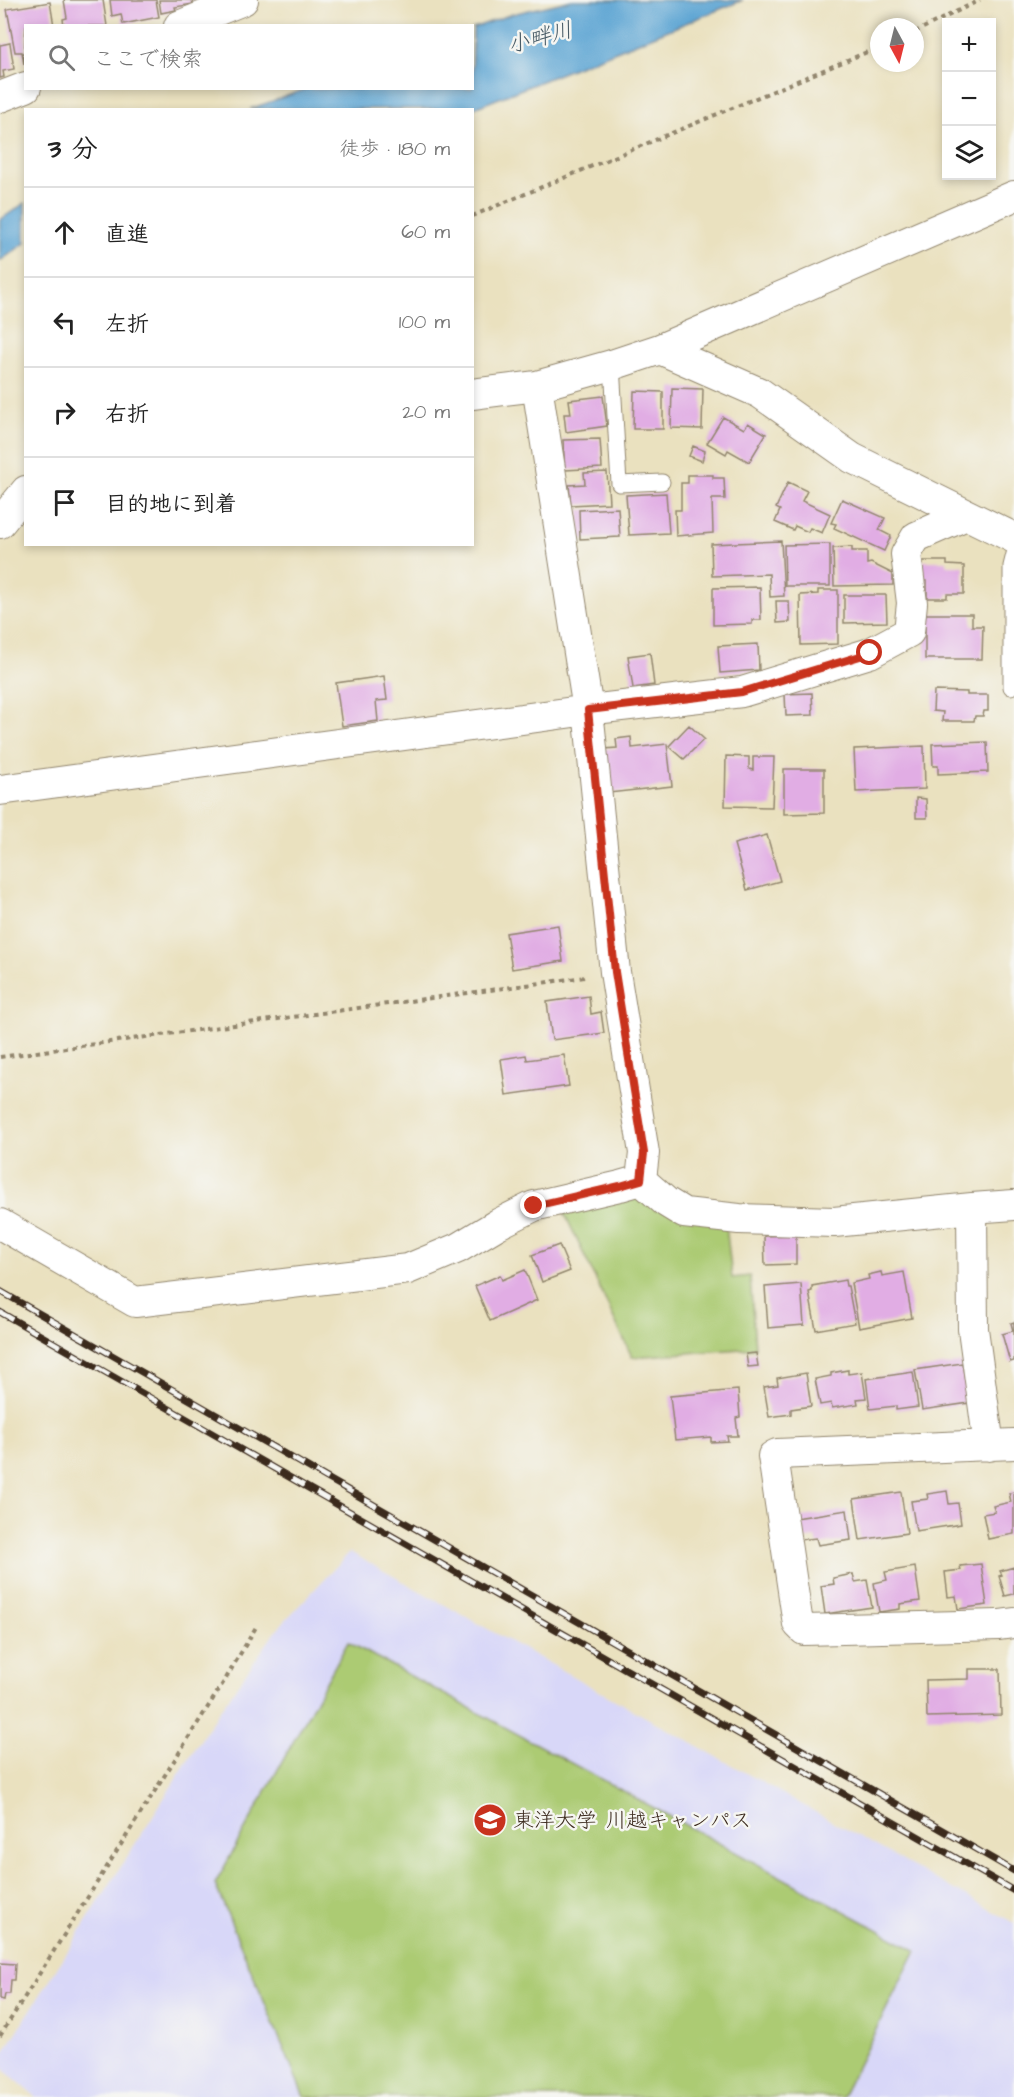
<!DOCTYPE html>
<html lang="ja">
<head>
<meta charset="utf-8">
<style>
  body { margin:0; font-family:"Architects Daughter","Klee One",sans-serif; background:#f2f2f2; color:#222 }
  .controls { position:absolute; right:18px; top:18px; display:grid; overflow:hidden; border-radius:0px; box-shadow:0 3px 9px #0003 }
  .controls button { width:54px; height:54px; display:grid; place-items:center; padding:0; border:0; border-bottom:2px solid #e0e0e0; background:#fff; color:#222; font:30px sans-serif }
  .compass { position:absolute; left:870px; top:18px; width:54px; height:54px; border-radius:50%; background:#fff; box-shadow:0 3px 9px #0003; rotate:173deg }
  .stop { position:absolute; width:18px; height:18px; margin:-14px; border:4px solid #c8321e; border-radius:50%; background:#fff }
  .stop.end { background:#c8321e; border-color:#fff; box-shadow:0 2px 6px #0008 }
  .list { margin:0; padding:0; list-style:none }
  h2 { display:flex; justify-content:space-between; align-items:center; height:78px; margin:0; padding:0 24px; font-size:26px }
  h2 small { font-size:20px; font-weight:400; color:#767676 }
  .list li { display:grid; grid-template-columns:39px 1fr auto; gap:18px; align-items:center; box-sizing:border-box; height:90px; padding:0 24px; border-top:2px solid #e0e0e0 }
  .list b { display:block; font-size:22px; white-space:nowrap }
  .list em { font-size:20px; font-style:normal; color:#767676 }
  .icon { flex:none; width:33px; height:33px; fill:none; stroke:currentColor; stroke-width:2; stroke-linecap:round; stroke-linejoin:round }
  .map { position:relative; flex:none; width:1014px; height:2097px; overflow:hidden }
  .search { position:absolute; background:#fff; box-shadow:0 3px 9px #0003; left:24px; top:24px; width:450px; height:66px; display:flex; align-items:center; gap:15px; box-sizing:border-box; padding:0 21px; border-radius:0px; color:#767676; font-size:22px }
  .panel { position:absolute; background:#fff; box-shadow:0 3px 9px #0003; left:24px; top:108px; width:450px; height:438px; border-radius:0px }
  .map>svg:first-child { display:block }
</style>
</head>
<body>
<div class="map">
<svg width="1014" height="2097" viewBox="0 0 1014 2097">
  <rect width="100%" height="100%" fill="#f6f6f2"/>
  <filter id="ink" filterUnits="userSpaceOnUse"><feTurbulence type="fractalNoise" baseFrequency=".0167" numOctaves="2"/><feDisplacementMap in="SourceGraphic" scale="12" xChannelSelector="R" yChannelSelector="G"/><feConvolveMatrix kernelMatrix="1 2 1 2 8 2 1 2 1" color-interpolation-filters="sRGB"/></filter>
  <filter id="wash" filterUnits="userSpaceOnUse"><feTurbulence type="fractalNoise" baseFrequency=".008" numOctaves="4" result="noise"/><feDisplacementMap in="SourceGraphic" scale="24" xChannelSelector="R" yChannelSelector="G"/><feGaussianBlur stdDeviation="1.35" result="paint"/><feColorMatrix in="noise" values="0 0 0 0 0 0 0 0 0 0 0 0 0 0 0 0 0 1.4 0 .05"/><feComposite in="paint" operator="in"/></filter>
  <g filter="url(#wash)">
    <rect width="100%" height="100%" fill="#eae1bf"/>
    <path fill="#d8d7f8" d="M350 1552 1014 1923V2097H36L0 2066V2059L215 1717 278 1628Z"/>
    <path fill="#accb73" stroke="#747a48" stroke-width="1.5" d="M635 1195 726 1225 732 1278 750 1276 755 1348 632 1357 564 1212Z
      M348 1642 916 1950 842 2097H304L215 1884Z"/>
    <path fill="#5ca4d3" stroke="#4c6778" stroke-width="1.5" d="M572 0H743L472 109H250L306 89 472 88 473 28 512 14Z
      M25 203V243L0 261V220Z"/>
    <g id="blocks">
      <path fill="#e1ade4" d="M64 0H103L107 26H64L63 19 67 18Z
        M110 0H156L159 17 123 24 121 14 112 16Z
        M159 0H192L193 4 175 7 176 10 161 13Z
        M50 2 54 26H26L24 65 22 52H15L7 9Z
        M10 43 14 69 3 71 4 77 0 78V45Z
        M672 388 703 389 702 429 671 428Z
        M634 391 663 392V429H633Z
        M603 396 607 426 566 432 564 414H571L569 400Z
        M723 417 744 429 748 423 766 434 749 462 728 450 726 454 707 443Z
        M600 439 602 468 565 470 563 440Z
        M693 446 705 451 702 461 689 456Z
        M607 472 609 503 571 505 569 485 585 484 584 473Z
        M688 475H713V478H724L725 499H712L713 533 676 536 675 510H681V483H688Z
        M788 482 807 491 802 501 830 514 822 533 810 528 808 532 795 526 793 530 775 522 780 510 776 508Z
        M666 493 669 533 629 535 626 495Z
        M842 499 885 518 879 530 891 536 884 551 834 528 836 524 831 523Z
        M618 508 620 537 580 539 579 510Z
        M781 541 784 596 770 597 769 574 712 576 711 544Z
        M830 544V586H785L784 545Z
        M852 547V551H867V564L871 563 893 574V585L834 586 833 548Z
        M923 561H947V565L964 566V594H947V598H927V581H922Z
        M760 587 761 620H752V624L713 625V588Z
        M818 590H838V644L801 645 800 595 818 594Z
        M844 595H886L887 622 844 623Z
        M776 601H789L790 622 777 623Z
        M925 614H972V626H983L982 659H925Z
        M758 644 759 670 720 673 718 646Z
        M650 653 654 685 633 688 628 656Z
        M384 676 387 700 376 701 378 721 342 726 336 683Z
        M934 691 967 692V695H988V711H984L983 716H975L974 721H942L943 712 933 711Z
        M812 693 813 715 786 716 785 694Z
        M689 725 704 739 684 759 669 746Z
        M631 737 632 748 667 744 672 786 609 793 604 749 617 748 616 739Z
        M987 742 988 772 938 774V766H933L932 744Z
        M924 746 925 789 856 792 854 749Z
        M726 756 749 757V769L753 770V757H774L772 807 725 806Z
        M784 769H824V813L784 814Z
        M916 798 926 799 927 818H916Z
        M767 835 780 881 747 890 734 844Z
        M558 925 563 961 512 969 506 933Z
        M589 996 591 1014 601 1012 604 1033 552 1040 547 1002Z
        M526 1055 527 1060 564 1055 569 1086 506 1095 501 1059Z
        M796 1235V1264L765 1265 764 1236Z
        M559 1245 570 1271 542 1282 532 1255Z
        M525 1270 537 1300 490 1321 475 1286 500 1275 502 1280Z
        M881 1272 882 1276 904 1272 912 1318 859 1328 851 1283 869 1279 868 1275Z
        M845 1280 846 1286H848L855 1323 816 1330 809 1292 812 1291V1286Z
        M801 1284 804 1325 768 1328 765 1287Z
        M1014 1322V1361L1010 1362 1002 1334 1013 1331 1011 1323Z
        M756 1353 758 1366 748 1367 746 1354Z
        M962 1363 969 1403 922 1410 915 1370Z
        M848 1370V1374L862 1372 866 1398 857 1399 858 1404 832 1408 831 1403 820 1405 815 1379 831 1376V1373Z
        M913 1372 918 1407 896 1410V1406L870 1409 866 1379Z
        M806 1373 811 1406 791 1409V1414L769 1417 764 1387 778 1385 777 1378Z
        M738 1390 740 1417 736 1418 738 1436H727L728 1441 711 1442V1437L675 1440 670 1396Z
        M947 1491 949 1504 958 1503 961 1524 916 1531 911 1501 928 1499 927 1494Z
        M901 1492 907 1533 860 1540 854 1499Z
        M1014 1492V1534L988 1539 983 1514 995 1512 993 1506 1011 1502 1009 1493Z
        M847 1510 851 1540 818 1545 816 1538 799 1540 796 1518Z
        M981 1564 987 1605 958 1609 956 1596 948 1597 945 1572 961 1570 960 1566Z
        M915 1567 920 1601 900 1604V1609L879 1612 874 1583 887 1580 885 1572Z
        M1014 1567V1594L1005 1596 999 1576 1002 1575 1000 1571Z
        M853 1574 855 1582 867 1580 872 1607 825 1614 821 1586 834 1584 833 1578Z
        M969 1669H1000L1001 1715 927 1717 926 1680 969 1679Z
        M0 1963 15 1964 14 1980H11L10 1994H5L4 2000 0 1999Z"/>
    </g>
  </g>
  <g filter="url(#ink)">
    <use href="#blocks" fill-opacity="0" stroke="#92866e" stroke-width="1.5"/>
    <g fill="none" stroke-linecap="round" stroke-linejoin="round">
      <defs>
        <path id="lane" d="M612 365 619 484 662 482
          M1011 687V566L1014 554"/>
        <path id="street" d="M179 26 243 0
          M0 97 26 87
          M660 349 760 393 852 458 1014 538
          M472 394 537 386 612 365 660 349 1014 196
          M0 523 26 491
          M0 790 588 710 742 692 870 653 909 632 912 603 906 554 916 537 966 515
          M641 1180 666 1202 684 1213 739 1219 834 1222 972 1208 1014 1205
          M972 1208 973 1329 989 1446
          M0 1224 135 1302 408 1269 458 1248 498 1224 534 1206 620 1186 641 1180 644 1153 615 972 588 710 537 386
          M1014 1444 777 1454 773 1456 798 1624 804 1630 999 1625 1014 1623"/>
      </defs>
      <use href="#lane" stroke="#92866e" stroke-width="17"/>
      <use href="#street" stroke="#92866e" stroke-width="32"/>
      <path stroke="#92866e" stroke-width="4" stroke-dasharray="4.5 4.5" stroke-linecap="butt" d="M915 32 980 0
        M472 216 879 47
        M0 1057 585 977
        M0 2036 225 1680 256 1627"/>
      <use href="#lane" stroke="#fff" stroke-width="15"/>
      <use href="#street" stroke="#fff" stroke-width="30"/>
      <defs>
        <path id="rail" d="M0 1291 1014 1871
          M0 1312 1014 1891"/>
      </defs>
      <use href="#rail" stroke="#3b2a1e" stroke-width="7"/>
      <use href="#rail" stroke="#f6f6f2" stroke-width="4.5" stroke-dasharray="14" stroke-linecap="butt"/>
    </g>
  </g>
  <g fill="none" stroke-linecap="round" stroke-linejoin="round" filter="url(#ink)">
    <path stroke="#c8321e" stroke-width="8" d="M534 1206 620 1186 641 1180 644 1153 615 972 588 710 742 692 870 653"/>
  </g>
  <defs>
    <symbol id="university-disc" viewBox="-11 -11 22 22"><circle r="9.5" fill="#c8321e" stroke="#f6f6f2"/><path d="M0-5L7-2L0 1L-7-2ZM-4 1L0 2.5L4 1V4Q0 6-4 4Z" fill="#fff"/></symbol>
  </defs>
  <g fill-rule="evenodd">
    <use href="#university-disc" x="471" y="1801" width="38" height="38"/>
  </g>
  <g text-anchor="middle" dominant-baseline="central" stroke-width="5" stroke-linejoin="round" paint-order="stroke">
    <g font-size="21" fill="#3b2a1e" stroke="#f6f6f2" text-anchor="start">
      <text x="513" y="1820">東洋大学 川越キャンパス</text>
    </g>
    <g font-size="22" font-style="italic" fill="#485b66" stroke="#f6f6f2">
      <text transform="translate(540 38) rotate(-15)">小畔川</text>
    </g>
  </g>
</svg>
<div class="controls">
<button>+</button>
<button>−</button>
<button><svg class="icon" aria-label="layers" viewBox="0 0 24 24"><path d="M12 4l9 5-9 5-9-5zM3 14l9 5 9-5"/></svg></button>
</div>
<svg class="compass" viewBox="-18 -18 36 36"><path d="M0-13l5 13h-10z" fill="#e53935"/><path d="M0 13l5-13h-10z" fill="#767676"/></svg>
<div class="stop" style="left:870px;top:653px"></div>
<div class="stop end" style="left:534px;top:1206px"></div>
<div class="search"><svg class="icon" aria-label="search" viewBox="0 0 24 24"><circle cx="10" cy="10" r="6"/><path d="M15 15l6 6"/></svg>ここで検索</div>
<section class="panel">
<h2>3 分<small>徒歩 · 180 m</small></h2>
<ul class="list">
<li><svg class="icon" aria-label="ahead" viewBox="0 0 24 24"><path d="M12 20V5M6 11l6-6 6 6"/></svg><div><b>直進</b></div><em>60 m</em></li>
<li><svg class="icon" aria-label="left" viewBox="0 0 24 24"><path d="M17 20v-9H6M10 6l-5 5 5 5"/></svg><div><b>左折</b></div><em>100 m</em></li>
<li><svg class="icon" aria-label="right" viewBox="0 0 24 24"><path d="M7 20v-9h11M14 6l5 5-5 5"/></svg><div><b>右折</b></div><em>20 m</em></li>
<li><svg class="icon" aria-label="arrive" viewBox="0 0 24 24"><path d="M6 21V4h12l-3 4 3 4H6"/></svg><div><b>目的地に到着</b></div></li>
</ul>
</section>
</div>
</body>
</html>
